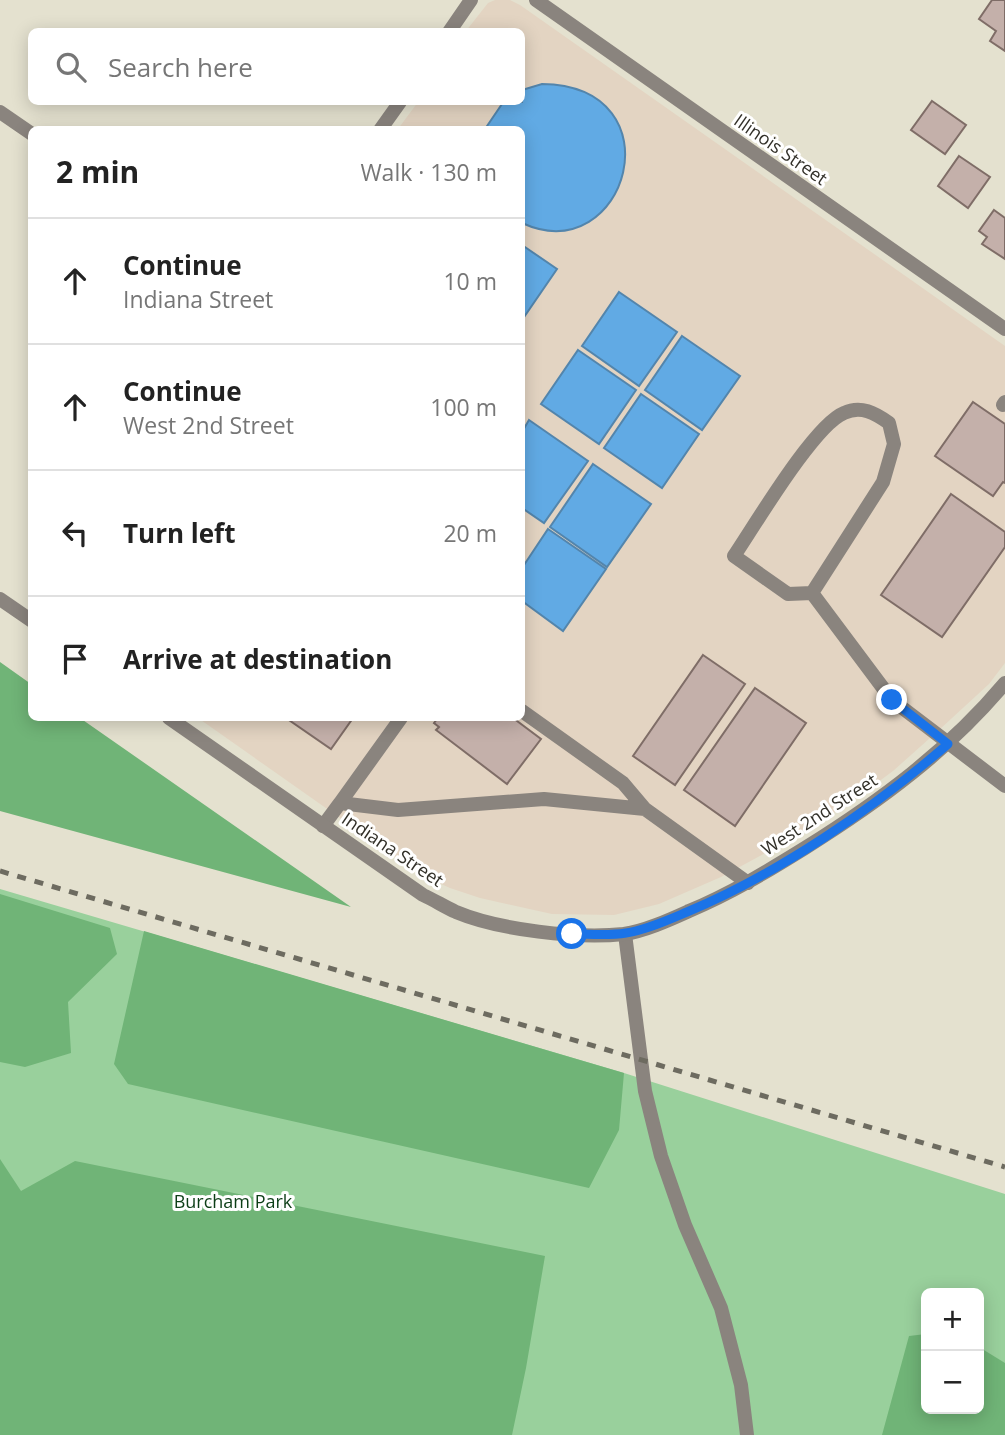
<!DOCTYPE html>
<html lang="en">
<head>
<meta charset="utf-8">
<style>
  body { margin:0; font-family:"Open Sans",sans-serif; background:#f6f6f6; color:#222 }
  .controls { position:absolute; right:21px; bottom:21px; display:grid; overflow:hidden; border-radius:10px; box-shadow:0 4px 18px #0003 }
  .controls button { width:63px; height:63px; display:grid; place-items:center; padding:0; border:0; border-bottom:2px solid #e0e0e0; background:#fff; color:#222; font:35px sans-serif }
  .stop { position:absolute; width:21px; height:21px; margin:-16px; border:5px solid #1a73e8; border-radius:50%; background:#fff }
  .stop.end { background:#1a73e8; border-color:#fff; box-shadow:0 2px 7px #0008 }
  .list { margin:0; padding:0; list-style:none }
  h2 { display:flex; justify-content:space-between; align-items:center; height:91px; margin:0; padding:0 28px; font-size:30px }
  h2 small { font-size:23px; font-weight:400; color:#767676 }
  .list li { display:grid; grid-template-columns:46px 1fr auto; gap:21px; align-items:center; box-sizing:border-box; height:126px; padding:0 28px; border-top:2px solid #e0e0e0 }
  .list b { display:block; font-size:26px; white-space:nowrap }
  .list p { margin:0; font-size:23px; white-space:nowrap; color:#767676 }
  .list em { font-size:23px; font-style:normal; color:#767676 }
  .icon { flex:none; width:38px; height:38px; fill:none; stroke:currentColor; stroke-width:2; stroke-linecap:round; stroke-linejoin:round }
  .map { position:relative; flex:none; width:1005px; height:1435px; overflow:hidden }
  .search { position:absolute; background:#fff; box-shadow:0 4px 18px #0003; left:28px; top:28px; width:497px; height:77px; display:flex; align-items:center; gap:18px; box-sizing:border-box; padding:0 24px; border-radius:10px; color:#767676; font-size:26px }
  .panel { position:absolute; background:#fff; box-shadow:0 4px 18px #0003; left:28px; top:126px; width:497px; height:595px; border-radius:10px }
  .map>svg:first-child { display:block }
</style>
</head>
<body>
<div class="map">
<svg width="1005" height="1435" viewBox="0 0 1005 1435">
  <rect width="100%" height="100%" fill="#e4e1cf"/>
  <path fill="#e3d4c2" d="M495 0H510L520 5 1005 346V663L989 684 939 730 893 771 851 802 795 837 721 877 659 904 614 915 552 914 480 898 450 888 421 875 198 718H522V130L398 129 418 102H522V32L466 31 488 3Z"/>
  <path fill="#99d09c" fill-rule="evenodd" d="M0 889 624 1073 1005 1194V1435H0ZM926 1293H979V1409H926Z"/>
  <path fill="#70b477" d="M0 662 31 684 32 718H80L351 907 0 811Z
    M0 894 110 928 117 954 68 1002 71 1053 25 1067 0 1062Z
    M144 931 624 1073 619 1130 589 1188 128 1084 114 1064Z
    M0 1159 21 1191 75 1161 545 1256 526 1368 512 1435H0Z
    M926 1334V1409H979V1347L1005 1363V1435H882L909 1336Z"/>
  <path fill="#61aae4" stroke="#5385ac" stroke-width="2" d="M542 84C680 86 627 271 522 223V130L485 129 502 104 505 102H522V90Z
    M522 245 557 269 522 320Z
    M619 292 677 332 639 386 582 346Z
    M682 336 740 376 702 430 645 390Z
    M578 350 636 390 599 444 541 404Z
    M641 394 699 434 662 488 604 448Z
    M529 420 588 461 544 523 522 508V432Z
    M593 464 651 504 607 567 550 527Z
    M548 529 606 569 563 631 522 601V568Z"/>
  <path fill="#c4b0aa" stroke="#7f6d67" stroke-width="2" d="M992 0H1005V51L990 41 996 31 979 19Z
    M932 101 966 125 945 154 911 130Z
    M959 156 990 177 968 208 938 186Z
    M994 210 1005 218V259L982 244 987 237 979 231Z
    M973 402 1005 424V483L1003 482 993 496 935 456Z
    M951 494 1005 532V547L942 637 881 595Z
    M703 655 745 684 675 785 633 756Z
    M755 688 806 723 735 826 684 790Z
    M286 718H353L331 749Z
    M438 718H513L541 739 507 784 436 730 439 727 434 723Z"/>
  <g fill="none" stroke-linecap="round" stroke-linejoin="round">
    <path stroke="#8a847e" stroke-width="14" d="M1003 405 1005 402
      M812 593 883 482 894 444 889 423C875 413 861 405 844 413 814 425 755 525 734 556L788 594 812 593 892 700 1005 786
      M522 711 623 783 645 809
      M340 803 401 718
      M323 826 340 803 398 810 544 799 645 809 748 883
      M625 934 645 1091 661 1156 685 1225 721 1308 741 1385 747 1435"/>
    <path stroke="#8a847e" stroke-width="14" d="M536 0 1005 329
      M449 32 471 0
      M0 112 32 134
      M380 130 400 102
      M0 599 32 621
      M169 718 423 895C434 900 445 907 456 912 499 930 577 939 624 934 645 931 669 920 689 911 730 894 768 871 805 848 880 801 948 751 1005 683"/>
    <path stroke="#6d6b60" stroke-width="5" stroke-dasharray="9 9" stroke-linecap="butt" d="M0 871 1005 1167"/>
  </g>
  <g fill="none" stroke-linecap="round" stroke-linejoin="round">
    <path stroke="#1a73e8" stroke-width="9" d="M572 934C589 934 609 936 626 933 646 930 668 920 687 912 778 874 873 809 948 744L892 700"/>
  </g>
  <g text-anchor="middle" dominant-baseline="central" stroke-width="6" stroke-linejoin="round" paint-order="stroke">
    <g font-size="18" fill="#323029" stroke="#fff">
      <text transform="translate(781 149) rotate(35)">Illinois Street</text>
      <text transform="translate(819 814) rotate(-33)">West 2nd Street</text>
      <text transform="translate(393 849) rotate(34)">Indiana Street</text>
    </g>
    <g font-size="18" fill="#0c3e16" stroke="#fff">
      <text x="233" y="1201">Burcham Park</text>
    </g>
  </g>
</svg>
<div class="controls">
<button>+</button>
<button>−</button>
</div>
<div class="stop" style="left:572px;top:934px"></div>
<div class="stop end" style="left:892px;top:700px"></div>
<div class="search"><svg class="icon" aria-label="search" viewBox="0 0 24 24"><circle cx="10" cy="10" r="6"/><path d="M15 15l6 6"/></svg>Search here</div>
<section class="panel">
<h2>2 min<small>Walk · 130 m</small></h2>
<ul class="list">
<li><svg class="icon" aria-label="ahead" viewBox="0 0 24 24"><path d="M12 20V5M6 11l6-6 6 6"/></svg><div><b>Continue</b><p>Indiana Street</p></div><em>10 m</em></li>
<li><svg class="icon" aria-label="ahead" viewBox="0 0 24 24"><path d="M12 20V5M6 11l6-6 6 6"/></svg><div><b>Continue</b><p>West 2nd Street</p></div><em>100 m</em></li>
<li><svg class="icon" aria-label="left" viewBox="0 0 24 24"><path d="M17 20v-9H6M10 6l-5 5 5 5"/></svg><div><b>Turn left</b></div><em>20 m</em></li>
<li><svg class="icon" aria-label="arrive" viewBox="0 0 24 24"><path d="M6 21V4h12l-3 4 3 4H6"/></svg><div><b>Arrive at destination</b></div></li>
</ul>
</section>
</div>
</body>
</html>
